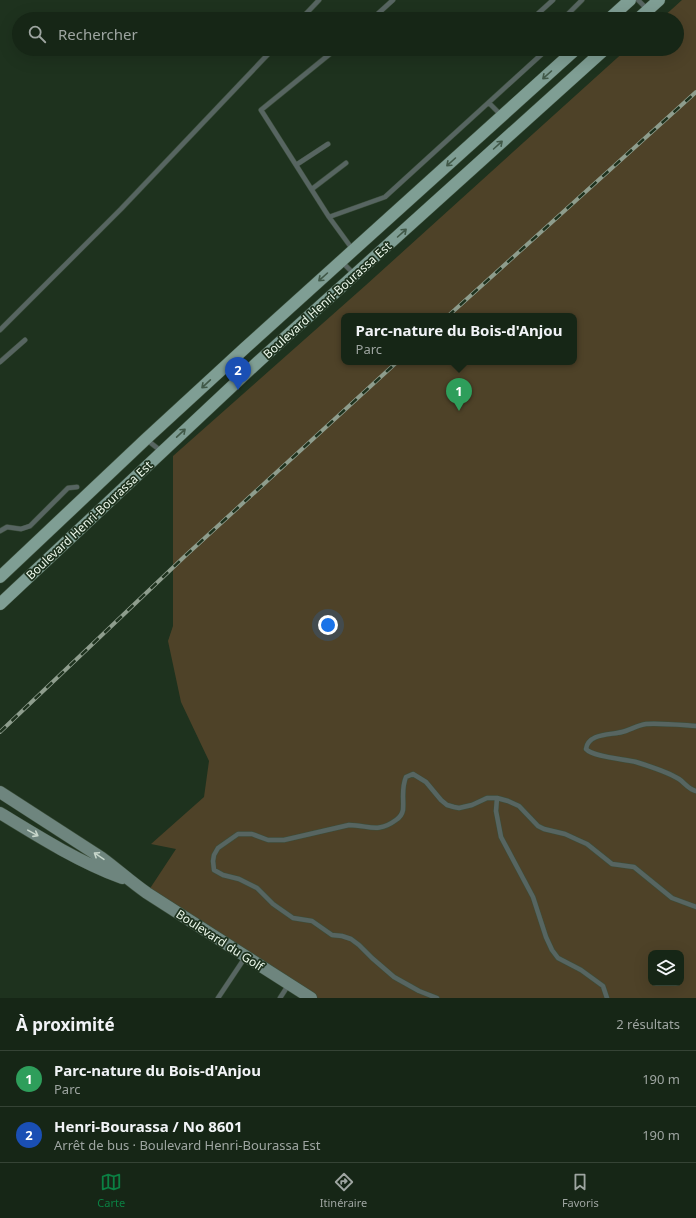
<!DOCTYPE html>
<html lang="fr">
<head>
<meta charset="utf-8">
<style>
  body { margin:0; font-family:"Noto Sans",sans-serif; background:#233223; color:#f1f3f6 }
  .controls { position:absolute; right:12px; bottom:12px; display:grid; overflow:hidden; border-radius:8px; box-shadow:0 4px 16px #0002 }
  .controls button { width:36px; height:36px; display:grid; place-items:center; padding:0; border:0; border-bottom:1px solid #354335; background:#162616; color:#f1f3f6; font:20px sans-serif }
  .you { position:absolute; left:328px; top:625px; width:14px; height:14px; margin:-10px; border:3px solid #fff; border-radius:50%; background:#1a73e8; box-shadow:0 0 0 6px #1a73e833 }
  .badge { display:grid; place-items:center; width:26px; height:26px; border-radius:50%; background:#0b8043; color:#fff; font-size:13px; font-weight:700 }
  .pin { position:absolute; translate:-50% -33px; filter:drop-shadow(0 1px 2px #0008) }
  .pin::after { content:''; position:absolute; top:21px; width:14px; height:12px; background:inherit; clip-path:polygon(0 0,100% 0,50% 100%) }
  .popup { position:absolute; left:341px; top:313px; width:236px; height:52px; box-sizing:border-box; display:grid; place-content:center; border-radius:8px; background:#162616; filter:drop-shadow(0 1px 3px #0005); font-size:13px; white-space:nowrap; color:#9ea5a1 }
  .popup b { font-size:15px; color:#f1f3f6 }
  .popup::after { content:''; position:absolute; left:50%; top:100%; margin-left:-8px; border:8px solid transparent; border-top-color:#162616 }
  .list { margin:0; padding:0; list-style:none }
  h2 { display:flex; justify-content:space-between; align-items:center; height:52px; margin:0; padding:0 16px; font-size:17px }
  h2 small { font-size:13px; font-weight:400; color:#9ea5a1 }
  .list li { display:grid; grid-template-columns:26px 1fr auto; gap:12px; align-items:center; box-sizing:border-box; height:56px; padding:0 16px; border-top:1px solid #354335 }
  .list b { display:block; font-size:15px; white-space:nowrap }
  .list p { margin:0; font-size:13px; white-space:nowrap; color:#9ea5a1 }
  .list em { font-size:13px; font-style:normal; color:#9ea5a1 }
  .icon { flex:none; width:22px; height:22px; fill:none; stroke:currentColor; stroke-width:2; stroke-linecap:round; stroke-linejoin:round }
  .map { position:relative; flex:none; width:696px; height:998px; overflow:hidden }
  .search { position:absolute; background:#162616; box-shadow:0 4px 16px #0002; left:12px; right:12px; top:12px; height:44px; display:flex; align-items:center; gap:10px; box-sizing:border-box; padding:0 14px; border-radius:22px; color:#9ea5a1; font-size:15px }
  .sheet { height:164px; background:#162616 }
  nav { display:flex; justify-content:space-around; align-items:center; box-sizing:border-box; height:56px; border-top:1px solid #354335; background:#162616; font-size:11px; color:#9ea5a1 }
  nav a { display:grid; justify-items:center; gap:2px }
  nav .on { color:#0b8043 }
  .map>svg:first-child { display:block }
</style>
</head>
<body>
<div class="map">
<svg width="696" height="998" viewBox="0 0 696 998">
  <rect width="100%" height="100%" fill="#1e321e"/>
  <path fill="#4e4228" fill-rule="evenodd" d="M682 0H696V998H312L147 893 176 849 151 844 204 797 209 761 181 702 168 641 173 626V456L366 285 627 49H677V19H661ZM344 316H574V362H344ZM651 953H681V983H651Z"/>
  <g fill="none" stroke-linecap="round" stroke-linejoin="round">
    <defs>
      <path id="lane" d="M638 0 648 10
        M301 19 319 0
        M372 19 393 0
        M532 19 553 0
        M563 19 582 0
        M336 49 261 110 329 217 385 197 543 53 544 49
        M489 103 502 116
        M296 165 328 144
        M312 189 346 163
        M329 217 353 250
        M342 262 354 274
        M0 330 121 209 273 49
        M0 362 25 340
        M147 440 161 451
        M0 531 7 527 21 529 30 526 68 488 77 487
        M696 726C681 725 661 723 646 724 638 725 630 730 622 732 611 735 588 733 586 749 593 757 624 759 636 762 649 766 668 772 679 779 685 783 688 789 696 791
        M497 798 496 811 501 837 533 897 546 937 552 950 558 958 581 970 603 986 607 998
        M218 998 246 956
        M280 998 289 984
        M437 998 419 991 394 977 372 958 359 945 351 939 342 936 332 935 312 921 293 918 273 904 257 888 239 879 223 875 214 870 213 861 214 855 218 848 238 834H252L268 840H284L349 825C369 825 377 834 396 820 399 818 402 815 403 810 404 798 401 789 406 777L413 774 426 782 441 800 447 805 454 807 459 808 472 805 487 798H497L508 801 519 806 538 826 544 829 565 834 578 840 587 844 612 864 634 867 672 898 696 907"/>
      <path id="secondary" d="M0 792 102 858C117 869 131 882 147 893L311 998
        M0 813C39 837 79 862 122 878"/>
      <path id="primary" d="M609 19 630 0
        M638 19 659 0
        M0 577 146 439 245 348 576 49
        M0 604 258 362 605 49"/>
    </defs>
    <use href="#lane" stroke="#3b4e3b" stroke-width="5.5"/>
    <use href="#secondary" stroke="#3b4e3b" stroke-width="13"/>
    <use href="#primary" stroke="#3b4e3b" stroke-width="13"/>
    <use href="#lane" stroke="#576561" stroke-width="4.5"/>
    <use href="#secondary" stroke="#6e857e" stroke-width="12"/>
    <use href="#primary" stroke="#7f9e94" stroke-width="12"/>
    <defs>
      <path id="rail" d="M448 316 696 92
        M0 732 184 557 397 362"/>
    </defs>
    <use href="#rail" stroke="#8e9d8d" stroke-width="4"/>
    <use href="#rail" stroke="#1e321e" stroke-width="2.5" stroke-dasharray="8" stroke-linecap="butt"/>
  </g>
  <defs><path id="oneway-shaft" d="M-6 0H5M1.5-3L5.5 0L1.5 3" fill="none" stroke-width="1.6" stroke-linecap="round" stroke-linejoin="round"/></defs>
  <g stroke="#405847">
    <use href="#oneway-shaft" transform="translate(547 75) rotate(138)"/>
    <use href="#oneway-shaft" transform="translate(498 145) rotate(-42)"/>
    <use href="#oneway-shaft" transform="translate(451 162) rotate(138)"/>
    <use href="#oneway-shaft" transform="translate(402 233) rotate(-42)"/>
    <use href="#oneway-shaft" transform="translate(323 277) rotate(138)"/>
    <use href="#oneway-shaft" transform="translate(206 384) rotate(137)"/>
    <use href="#oneway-shaft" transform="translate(181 433) rotate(-43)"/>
  </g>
  <g stroke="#c7d6cb">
    <use href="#oneway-shaft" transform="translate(33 833) rotate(29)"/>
    <use href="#oneway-shaft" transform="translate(99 856) rotate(-146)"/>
  </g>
  <g text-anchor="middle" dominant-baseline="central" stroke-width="3.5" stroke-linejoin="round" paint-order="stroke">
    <g font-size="12" fill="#edf9ec" stroke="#1e321e">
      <text transform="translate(327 300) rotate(-42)">Boulevard Henri-Bourassa Est</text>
      <text transform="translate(89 520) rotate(-43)">Boulevard Henri-Bourassa Est</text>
      <text transform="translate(220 940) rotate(33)">Boulevard du Golf</text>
    </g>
  </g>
</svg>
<div class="controls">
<button><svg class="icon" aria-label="layers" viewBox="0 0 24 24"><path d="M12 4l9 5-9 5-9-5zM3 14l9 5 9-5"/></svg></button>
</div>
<div class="you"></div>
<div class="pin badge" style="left:459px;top:411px;background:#2e9e5b">1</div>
<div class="popup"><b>Parc-nature du Bois-d'Anjou</b>Parc</div>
<div class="pin badge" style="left:238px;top:390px;background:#1a4fb4">2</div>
<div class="search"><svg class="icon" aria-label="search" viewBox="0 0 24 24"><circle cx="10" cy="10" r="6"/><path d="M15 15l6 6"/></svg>Rechercher</div>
</div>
<section class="sheet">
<h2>À proximité<small>2 résultats</small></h2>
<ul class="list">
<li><span class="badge" style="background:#2e9e5b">1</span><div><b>Parc-nature du Bois-d'Anjou</b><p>Parc</p></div><em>190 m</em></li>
<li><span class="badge" style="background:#1a4fb4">2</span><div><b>Henri-Bourassa / No 8601</b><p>Arrêt de bus · Boulevard Henri-Bourassa Est</p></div><em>190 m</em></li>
</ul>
</section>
<nav>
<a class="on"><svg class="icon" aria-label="map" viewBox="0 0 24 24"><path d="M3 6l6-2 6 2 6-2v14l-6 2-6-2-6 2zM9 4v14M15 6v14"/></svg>Carte</a>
<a><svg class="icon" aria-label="directions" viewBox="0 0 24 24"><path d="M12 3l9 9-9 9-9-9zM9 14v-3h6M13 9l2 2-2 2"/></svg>Itinéraire</a>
<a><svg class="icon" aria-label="saved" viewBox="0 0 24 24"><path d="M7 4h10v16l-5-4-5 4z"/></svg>Favoris</a>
</nav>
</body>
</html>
